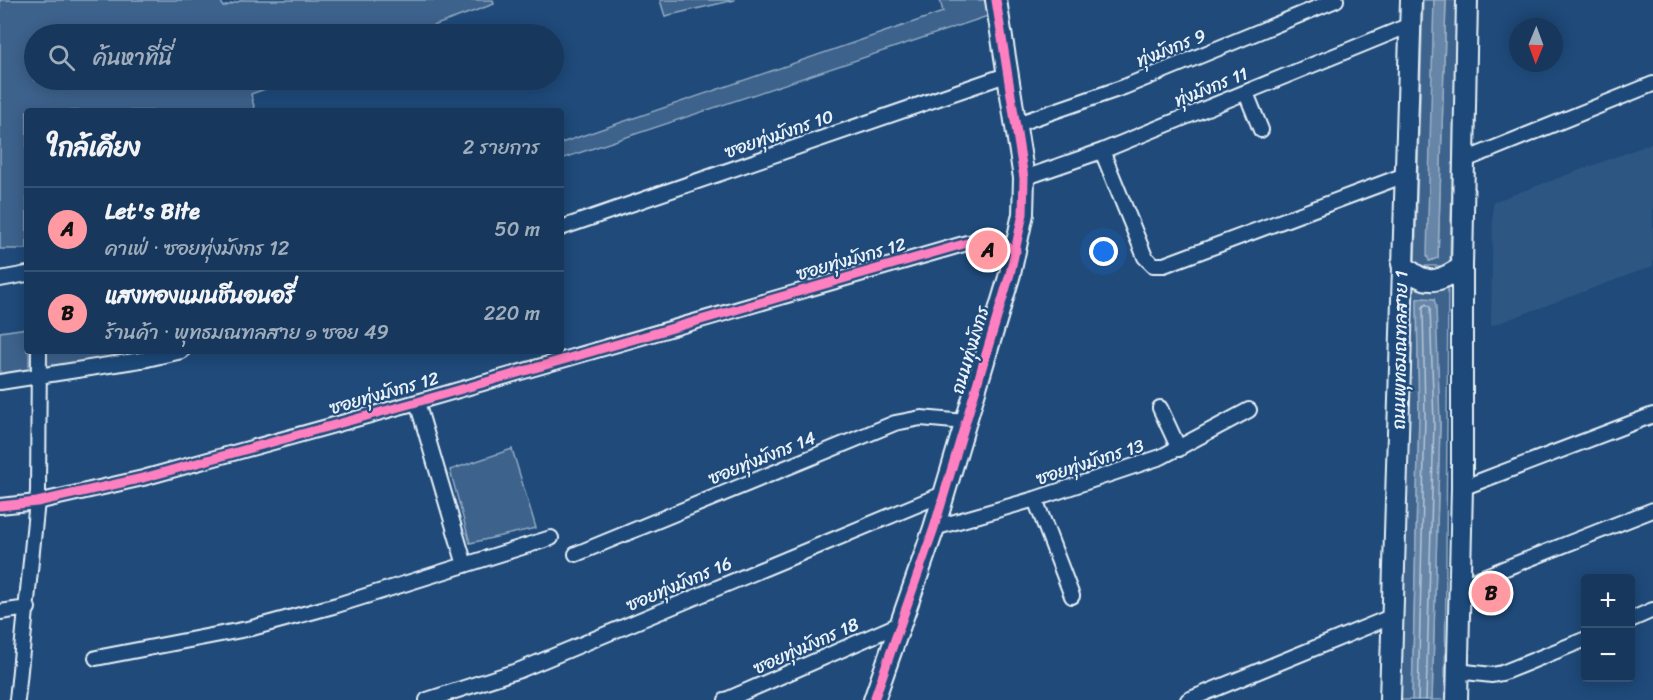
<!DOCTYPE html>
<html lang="th">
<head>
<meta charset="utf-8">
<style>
  body { margin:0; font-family:Sriracha,"Playpen Sans Thai",sans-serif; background:#203f62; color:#f1f3f6 }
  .controls { position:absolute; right:18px; bottom:18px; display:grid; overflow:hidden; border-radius:6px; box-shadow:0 3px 15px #0003 }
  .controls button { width:54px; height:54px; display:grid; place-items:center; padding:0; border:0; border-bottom:2px solid #365272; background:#17385c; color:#f1f3f6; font:30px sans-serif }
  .compass { position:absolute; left:1509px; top:18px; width:54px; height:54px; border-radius:50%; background:#17385c; box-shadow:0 3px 15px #0003; rotate:181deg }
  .you { position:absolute; left:1104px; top:252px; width:21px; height:21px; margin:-15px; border:4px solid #fff; border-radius:50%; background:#1a73e8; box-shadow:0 0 0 9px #1a73e833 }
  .badge { display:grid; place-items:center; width:39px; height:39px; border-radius:50%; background:#ff9aa2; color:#111; font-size:20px; font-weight:700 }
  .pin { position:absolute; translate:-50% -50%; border:3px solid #fff; box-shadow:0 2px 6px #0006 }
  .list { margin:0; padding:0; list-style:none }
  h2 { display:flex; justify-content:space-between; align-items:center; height:78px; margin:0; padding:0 24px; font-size:26px }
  h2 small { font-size:20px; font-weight:400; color:#9eacbb }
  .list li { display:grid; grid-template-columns:39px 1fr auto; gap:18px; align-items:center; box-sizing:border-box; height:84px; padding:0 24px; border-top:2px solid #365272 }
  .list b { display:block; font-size:22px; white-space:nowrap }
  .list p { margin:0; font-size:20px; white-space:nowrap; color:#9eacbb }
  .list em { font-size:20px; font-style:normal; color:#9eacbb }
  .icon { flex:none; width:33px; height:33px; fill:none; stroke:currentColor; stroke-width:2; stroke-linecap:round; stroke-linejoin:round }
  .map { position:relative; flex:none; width:1653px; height:700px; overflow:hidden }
  .search { position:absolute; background:#17385c; box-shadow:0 3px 15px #0003; left:24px; top:24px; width:540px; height:66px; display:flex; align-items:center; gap:15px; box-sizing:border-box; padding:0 21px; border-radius:33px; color:#9eacbb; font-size:22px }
  .panel { position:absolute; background:#17385c; box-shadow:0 3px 15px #0003; left:24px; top:108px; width:540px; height:246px; border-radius:6px }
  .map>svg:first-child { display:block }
</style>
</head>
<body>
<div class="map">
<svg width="1653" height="700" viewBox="0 0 1653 700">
  <rect width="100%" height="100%" fill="#1f4a7a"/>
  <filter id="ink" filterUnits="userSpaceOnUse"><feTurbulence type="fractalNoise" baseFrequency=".0167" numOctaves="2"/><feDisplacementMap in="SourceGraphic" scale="12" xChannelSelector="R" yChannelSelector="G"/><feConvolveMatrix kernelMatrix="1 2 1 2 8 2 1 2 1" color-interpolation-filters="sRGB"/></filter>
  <g filter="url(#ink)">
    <path fill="#2e5683" d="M1653 143V266L1491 326 1493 202Z"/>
    <path fill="#3c628c" stroke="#92aac2" stroke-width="1.5" d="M0 0H221L223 7 243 0H493L494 4 411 34H34V80H290L251 94 255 111H27V249H0Z
      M660 0H735L665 16Z
      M940 0H985L988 16 561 159V143L943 12Z
      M1423 0H1434L1430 261 1438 257 1446 0H1457L1450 261 1442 266H1421L1415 261Z
      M1408 283C1422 290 1433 289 1448 284L1445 700H1432L1440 423 1434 299 1417 300 1419 416 1412 700H1400L1409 397Z
      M27 328V351H29V372L0 377V332Z
      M45 351H144L57 367 44 366Z
      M512 449 536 528 470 543 450 470Z"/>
    <path fill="#6685a7" stroke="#9ab0c7" stroke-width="1.5" d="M1434 0H1446L1438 258 1429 261 1427 255Z
      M1424 298 1434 299 1436 306 1440 423 1432 700H1412L1419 416 1417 299Z"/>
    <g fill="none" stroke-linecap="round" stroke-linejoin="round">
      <path stroke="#b4c6d8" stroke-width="1.5" d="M1418 700 1425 416 1423 307 1426 304 1430 307 1434 423 1426 700"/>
      <defs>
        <path id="street" d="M1246 93 1261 130
          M1017 124 1124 87 1336 0
          M1102 151 1145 257 1153 265H1164L1405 175
          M1465 160 1653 84
          M1024 178 1102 151 1410 25
          M561 228 1009 74
          M0 279 27 274
          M0 382 147 359 182 351
          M417 402 465 565
          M1160 408 1179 449
          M1462 488 1653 415
          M1035 499 1072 596
          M0 506 37 502 143 478 417 402 967 243C989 239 997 240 1016 251
          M934 528 1035 499 1161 457 1249 410
          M576 554 895 423 921 418 965 422
          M1460 586 1653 510
          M0 612 28 608
          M1630 620 1653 610
          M96 658 252 628 337 605 551 538
          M1457 671 1492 675 1502 673 1586 639
          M17 700 38 491 39 351
          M427 700 520 670 943 494
          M726 700 900 624
          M1188 700 1393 616"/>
        <path id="secondary" d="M1402 264C1425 286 1436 284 1462 267
          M874 700 934 528 1010 274 1023 214 1024 178 996 0
          M1390 700 1411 0
          M1457 700 1462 488V267L1467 0"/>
      </defs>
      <use href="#street" stroke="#e8f1f8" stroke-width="18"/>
      <use href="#secondary" stroke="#e8f1f8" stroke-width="24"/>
      <use href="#street" stroke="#1f4a7a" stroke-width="14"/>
      <use href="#secondary" stroke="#1f4a7a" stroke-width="20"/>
      <defs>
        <path id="cycleway" d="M0 506 37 502 143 478 417 402 967 243C989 239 997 240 1016 251
          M874 700 934 528 1010 274 1023 214 1024 178 996 0"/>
      </defs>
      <use href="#cycleway" stroke="#1f4a7a" stroke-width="13"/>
      <use href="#cycleway" stroke="#ff80c0" stroke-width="9"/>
    </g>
  </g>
  <g text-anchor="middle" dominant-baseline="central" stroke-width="4.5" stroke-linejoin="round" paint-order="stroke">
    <g font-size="18" fill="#e8f1f8" stroke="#1f4a7a">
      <text transform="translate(1171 48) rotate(-22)">ทุ่งมังกร 9</text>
      <text transform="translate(1211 87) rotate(-22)">ทุ่งมังกร 11</text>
      <text transform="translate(779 134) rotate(-19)">ซอยทุ่งมังกร 10</text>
      <text transform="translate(851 259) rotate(-16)">ซอยทุ่งมังกร 12</text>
      <text transform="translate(970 350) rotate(-73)">ถนนทุ่งมังกร</text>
      <text transform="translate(1400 350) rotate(-89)">ถนนพุทธมณฑลสาย 1</text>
      <text transform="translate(384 393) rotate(-16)">ซอยทุ่งมังกร 12</text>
      <text transform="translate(762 458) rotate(-22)">ซอยทุ่งมังกร 14</text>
      <text transform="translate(1090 462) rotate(-18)">ซอยทุ่งมังกร 13</text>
      <text transform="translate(679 584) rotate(-23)">ซอยทุ่งมังกร 16</text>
      <text transform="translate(806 646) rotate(-24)">ซอยทุ่งมังกร 18</text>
    </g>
  </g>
</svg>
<div class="controls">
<button>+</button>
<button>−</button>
</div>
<svg class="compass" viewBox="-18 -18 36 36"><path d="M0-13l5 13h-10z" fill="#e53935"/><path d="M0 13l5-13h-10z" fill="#9eacbb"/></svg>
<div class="you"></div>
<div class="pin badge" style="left:988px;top:250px">A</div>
<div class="pin badge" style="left:1491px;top:593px">B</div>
<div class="search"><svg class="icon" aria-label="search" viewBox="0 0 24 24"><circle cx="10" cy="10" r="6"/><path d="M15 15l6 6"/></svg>ค้นหาที่นี่</div>
<section class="panel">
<h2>ใกล้เคียง<small>2 รายการ</small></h2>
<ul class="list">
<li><span class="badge">A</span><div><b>Let's Bite</b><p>คาเฟ่ · ซอยทุ่งมังกร 12</p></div><em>50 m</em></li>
<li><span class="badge">B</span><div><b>แสงทองแมนชีนอนอรี่</b><p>ร้านค้า · พุทธมณฑลสาย ๑ ซอย 49</p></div><em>220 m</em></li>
</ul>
</section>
</div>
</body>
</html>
